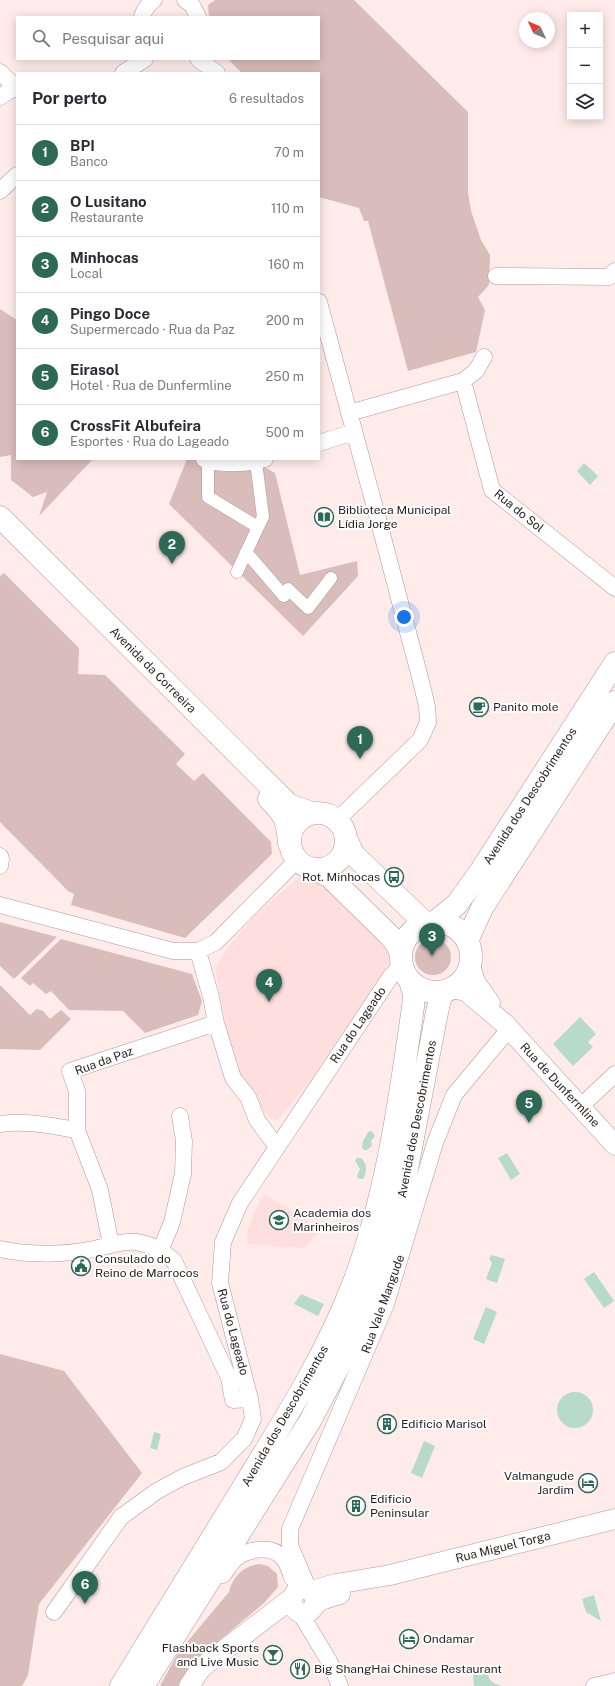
<!DOCTYPE html>
<html lang="pt">
<head>
<meta charset="utf-8">
<style>
  body { margin:0; font-family:"Public Sans",sans-serif; background:#f7f7f7; color:#2b2b33 }
  .controls { position:absolute; right:12px; top:12px; display:grid; overflow:hidden; border-radius:0px; box-shadow:0 2px 10px #0003 }
  .controls button { width:36px; height:36px; display:grid; place-items:center; padding:0; border:0; border-bottom:1px solid #e1e1e2; background:#fff; color:#2b2b33; font:20px sans-serif }
  .compass { position:absolute; left:519px; top:12px; width:36px; height:36px; border-radius:50%; background:#fff; box-shadow:0 2px 10px #0003; rotate:314deg }
  .you { position:absolute; left:404px; top:617px; width:14px; height:14px; margin:-10px; border:3px solid #fff; border-radius:50%; background:#1a73e8; box-shadow:0 0 0 6px #1a73e833 }
  .badge { display:grid; place-items:center; width:26px; height:26px; border-radius:50%; background:#2d6954; color:#fff; font-size:13px; font-weight:700 }
  .pin { position:absolute; translate:-50% -33px; filter:drop-shadow(0 1px 2px #0008) }
  .pin::after { content:''; position:absolute; top:21px; width:14px; height:12px; background:inherit; clip-path:polygon(0 0,100% 0,50% 100%) }
  .list { margin:0; padding:0; list-style:none }
  h2 { display:flex; justify-content:space-between; align-items:center; height:52px; margin:0; padding:0 16px; font-size:17px }
  h2 small { font-size:13px; font-weight:400; color:#7c7c81 }
  .list li { display:grid; grid-template-columns:26px 1fr auto; gap:12px; align-items:center; box-sizing:border-box; height:56px; padding:0 16px; border-top:1px solid #e1e1e2 }
  .list b { display:block; font-size:15px; white-space:nowrap }
  .list p { margin:0; font-size:13px; white-space:nowrap; color:#7c7c81 }
  .list em { font-size:13px; font-style:normal; color:#7c7c81 }
  .icon { flex:none; width:22px; height:22px; fill:none; stroke:currentColor; stroke-width:2; stroke-linecap:round; stroke-linejoin:round }
  .map { position:relative; flex:none; width:615px; height:1686px; overflow:hidden }
  .search { position:absolute; background:#fff; box-shadow:0 2px 10px #0003; left:16px; top:16px; width:304px; height:44px; display:flex; align-items:center; gap:10px; box-sizing:border-box; padding:0 14px; border-radius:0px; color:#7c7c81; font-size:15px }
  .panel { position:absolute; background:#fff; box-shadow:0 2px 10px #0003; left:16px; top:72px; width:304px; height:388px; border-radius:0px }
  .map>svg:first-child { display:block }
</style>
</head>
<body>
<div class="map">
<svg width="615" height="1686" viewBox="0 0 615 1686">
  <rect width="100%" height="100%" fill="#feebea"/>
  <path fill="#ffdfdd" d="M298 878 323 881 387 948 390 965 318 1068 312 1079 276 1121 262 1112 256 1097 242 1078 237 1067 228 1037 215 969 228 947 255 915Z
    M264 1194 321 1229 304 1248 247 1244 248 1230 255 1211Z"/>
  <path fill="#d9bdbb" d="M215 0H354L468 112V192L471 211 481 240 490 255 489 285 478 297 485 310 476 352 408 371 368 221H364L359 208 319 197V73H242L228 59H319V17H209L208 5Z
    M0 309 17 320V459H93L39 516 47 492 33 497 11 480V455L0 457Z
    M187 459 256 462 275 473 300 575 357 561 358 576 303 636 169 504Z
    M4 573 79 648 78 674 105 675 185 754 176 764 194 781 203 773 271 842 272 854 185 938 71 905 74 894 68 891 0 822V576Z
    M0 922 57 937 14 979 0 966Z
    M61 939 192 974 202 1001 198 1015 145 1033 123 1011 69 1010 51 991 46 994 33 983 30 986 21 978Z
    M415 957a18 18 0 1 1 36 0a18 18 0 1 1-36 0Z
    M0 985 30 1015 37 1009 43 1011 50 1019 61 1010 71 1019 40 1050 0 1049Z
    M0 1354 64 1371 142 1473 39 1604 28 1675 22 1686H0Z
    M259 1564 268 1566 277 1574 278 1587 264 1603 196 1660 181 1686H160L178 1653 229 1592C232 1577 244 1566 259 1564Z"/>
  <path fill="#b7dacb" d="M584 463 598 476 590 485 577 471Z
    M580 1017 596 1034 588 1042 593 1047 573 1066 553 1044Z
    M372 1131 375 1136 371 1141 372 1146 367 1150H364L362 1147 363 1141 368 1132Z
    M507 1153 520 1174 511 1180 498 1158Z
    M357 1158H361C367 1163 367 1170 364 1178L361 1179 358 1178 357 1176 360 1169 355 1161Z
    M492 1255 505 1259 497 1283 486 1279 492 1263 489 1258Z
    M594 1272 614 1301 604 1308 584 1279Z
    M301 1294 324 1304 318 1316 294 1304Z
    M486 1307 497 1312 484 1344 473 1339Z
    M557 1410a18 18 0 1 1 36 0a18 18 0 1 1-36 0Z
    M154 1432 161 1434 157 1450 150 1448Z
    M424 1441 435 1446 422 1478 411 1473Z
    M594 1595 601 1621 586 1612 582 1599Z
    M482 1666 487 1669C488 1680 491 1683 502 1686H474L473 1676 475 1669Z"/>
  <g fill="none" stroke-linecap="round" stroke-linejoin="round">
    <defs>
      <path id="pedestrian" d="M208 460V497L258 527 237 572
        M256 462 263 517 258 527
        M246 552 284 596 288 589 308 608 331 578"/>
      <path id="minor" d="M185 0 192 5 198 17
        M142 17C144 10 148 4 154 0
        M198 59 217 73
        M0 72 17 89
        M123 73 145 59
        M0 97 15 87
        M0 191 17 175
        M496 276 609 277 615 271
        M319 302 377 515 422 685 427 707 428 722 420 740 337 820
        M463 381 492 490 615 588
        M349 413 463 381 476 371 484 357
        M319 443 354 432
        M204 459C223 465 246 464 265 459
        M0 856 1 859 0 866
        M0 905 173 951H198L216 942 296 861
        M198 951 211 997 216 1023 233 1078 248 1097 257 1120 277 1147
        M580 1107 615 1074
        M0 1124C26 1120 52 1126 77 1130
        M111 1245 100 1190 77 1130V1091L70 1071 216 1023
        M0 1249C27 1255 61 1255 88 1250 102 1248 123 1240 136 1242 151 1244 163 1251 174 1261L229 1378 233 1400 250 1399
        M161 1249 172 1222 183 1174 184 1141 180 1116
        M223 1575C227 1570 230 1564 234 1560 246 1549 272 1544 283 1558 288 1564 290 1571 292 1578
        M308 1588 290 1545V1529L386 1304 435 1143 454 1095 509 1029
        M54 1612 121 1517 157 1491 183 1477 221 1462 244 1439 253 1419 250 1399 220 1283 223 1242 240 1203 391 976 402 965
        M300 1613 329 1661 340 1686
        M594 1686 615 1681"/>
      <path id="tertiary" d="M470 965 475 982 490 1003
        M452 988 466 991 505 1024 615 1145
        M311 1591 336 1584 390 1575 615 1519
        M315 1602 314 1595 308 1588 297 1590 292 1598C291 1608 300 1618 310 1611 313 1609 314 1606 316 1604 319 1600 334 1596 340 1594
        M189 1686 201 1668 292 1598"/>
      <path id="secondary" d="M0 517 289 805 312 813
        M269 799C286 816 287 820 289 843
        M290 841a28 28 0 1 1 56 0a28 28 0 1 1-56 0Z
        M347 840 353 854 425 923
        M316 870 330 877 390 936 396 943 401 954
        M435 922 457 904 480 872 615 663
        M401 957a35 35 0 1 1 70 0a35 35 0 1 1-70 0Z
        M467 941 482 908 615 702
        M121 1686C163 1618 205 1549 247 1481 287 1416 328 1351 355 1279 387 1193 400 1098 413 1007L414 994 410 981
        M143 1686 310 1421 341 1362 376 1285 399 1211 436 1017 440 999 445 991"/>
    </defs>
    <use href="#pedestrian" stroke="#af9a98" stroke-width="13"/>
    <use href="#minor" stroke="#af9a98" stroke-width="17"/>
    <use href="#tertiary" stroke="#af9a98" stroke-width="21"/>
    <use href="#secondary" stroke="#af9a98" stroke-width="23"/>
    <use href="#pedestrian" stroke="#fff" stroke-width="12"/>
    <use href="#minor" stroke="#fff" stroke-width="16"/>
    <use href="#tertiary" stroke="#fff" stroke-width="20"/>
    <use href="#secondary" stroke="#fff" stroke-width="22"/>
  </g>
  <defs>
    <symbol id="library-ring" viewBox="-11 -11 22 22"><circle r="9.5" fill="#fdfdfd" stroke="#2d6954" stroke-width="1.5"/><path d="M-6-4Q-3-5.5-.7-3.5V5Q-3 3-6 4ZM6-4Q3-5.5 .7-3.5V5Q3 3 6 4Z" fill="#2d6954"/></symbol>
    <symbol id="cafe-ring" viewBox="-11 -11 22 22"><circle r="9.5" fill="#fdfdfd" stroke="#2d6954" stroke-width="1.5"/><path d="M-5.5-4.5H6V0H3Q3 3.5 0 3.5H-2.5Q-5.5 3.5-5.5 0ZM3-3.2v2h1.7v-2ZM-6 4.5H4V6H-6Z" fill="#2d6954"/></symbol>
    <symbol id="bus-ring" viewBox="-11 -11 22 22"><circle r="9.5" fill="#fdfdfd" stroke="#2d6954" stroke-width="1.5"/><path d="M-5-6H5V4H4V6H2V4H-2V6H-4V4H-5ZM-3.5-4V0h7V-4ZM-3.5 1.2v1.5H-2V1.2ZM2 1.2v1.5H3.5V1.2Z" fill="#2d6954"/></symbol>
    <symbol id="school-ring" viewBox="-11 -11 22 22"><circle r="9.5" fill="#fdfdfd" stroke="#2d6954" stroke-width="1.5"/><path d="M0-5L7-2L0 1L-7-2ZM-4 1L0 2.5L4 1V4Q0 6-4 4Z" fill="#2d6954"/></symbol>
    <symbol id="civic-ring" viewBox="-11 -11 22 22"><circle r="9.5" fill="#fdfdfd" stroke="#2d6954" stroke-width="1.5"/><path d="M-.6-6.5H3V-4.5H.6V-3L4-1V1h2V6H-6V1h2V-1L-.6-3ZM-1.2 2.5V6h2.4V2.5Z" fill="#2d6954"/></symbol>
    <symbol id="building-ring" viewBox="-11 -11 22 22"><circle r="9.5" fill="#fdfdfd" stroke="#2d6954" stroke-width="1.5"/><path d="M-4-6H4V6H1V3H-1V6H-4ZM-2.5-4.3h1.7v1.8h-1.7ZM.8-4.3h1.7v1.8H.8ZM-2.5-1h1.7V.8h-1.7ZM.8-1h1.7V.8H.8Z" fill="#2d6954"/></symbol>
    <symbol id="hotel-ring" viewBox="-11 -11 22 22"><circle r="9.5" fill="#fdfdfd" stroke="#2d6954" stroke-width="1.5"/><path d="M-6-4.5h1.5V1H6V5H4.5V3h-9V5H-6ZM-4 0a1.8 1.8 0 1 1 3.6 0ZM.5 0V-2.5h3Q6-2.5 6 0Z" fill="#2d6954"/></symbol>
    <symbol id="bar-ring" viewBox="-11 -11 22 22"><circle r="9.5" fill="#fdfdfd" stroke="#2d6954" stroke-width="1.5"/><path d="M-6-5H6L.8 .8V4.5H3.5V6h-7V4.5H-.8V.8Z" fill="#2d6954"/></symbol>
    <symbol id="restaurant-ring" viewBox="-11 -11 22 22"><circle r="9.5" fill="#fdfdfd" stroke="#2d6954" stroke-width="1.5"/><path d="M-5-6h1v4h1v-4h1v4h1v-4h1v5L-1.5 .5V6h-2V.5L-5-1ZM5-6V6H3V1.5H1.5Q1.5-4 5-6Z" fill="#2d6954"/></symbol>
  </defs>
  <g fill-rule="evenodd">
    <use href="#library-ring" x="313" y="506" width="22" height="22"/>
    <use href="#cafe-ring" x="468" y="696" width="22" height="22"/>
    <use href="#bus-ring" x="383" y="866" width="22" height="22"/>
    <use href="#school-ring" x="268" y="1209" width="22" height="22"/>
    <use href="#civic-ring" x="70" y="1255" width="22" height="22"/>
    <use href="#building-ring" x="376" y="1413" width="22" height="22"/>
    <use href="#hotel-ring" x="577" y="1472" width="22" height="22"/>
    <use href="#building-ring" x="345" y="1495" width="22" height="22"/>
    <use href="#hotel-ring" x="398" y="1628" width="22" height="22"/>
    <use href="#bar-ring" x="262" y="1644" width="22" height="22"/>
    <use href="#restaurant-ring" x="289" y="1658" width="22" height="22"/>
  </g>
  <g text-anchor="middle" dominant-baseline="central" stroke-width="4" stroke-linejoin="round" paint-order="stroke">
    <g font-size="12" fill="#281f1f" stroke="#fdfdfd" text-anchor="start">
      <text x="338" y="510">Biblioteca Municipal<tspan x="338" dy="14">Lídia Jorge</tspan></text>
      <text x="493" y="707">Panito mole</text>
      <text x="380" y="877" text-anchor="end">Rot. Minhocas</text>
      <text x="293" y="1213">Academia dos<tspan x="293" dy="14">Marinheiros</tspan></text>
      <text x="95" y="1259">Consulado do<tspan x="95" dy="14">Reino de Marrocos</tspan></text>
      <text x="401" y="1424">Edificio Marisol</text>
      <text x="574" y="1476" text-anchor="end">Valmangude<tspan x="574" dy="14">Jardim</tspan></text>
      <text x="370" y="1499">Edificio<tspan x="370" dy="14">Peninsular</tspan></text>
      <text x="423" y="1639">Ondamar</text>
      <text x="259" y="1648" text-anchor="end">Flashback Sports<tspan x="259" dy="14">and Live Music</tspan></text>
      <text x="314" y="1669">Big ShangHai Chinese Restaurant</text>
    </g>
    <g font-size="12" fill="#281f1f" stroke="#fdfdfd">
      <text transform="translate(519 511) rotate(39)">Rua do Sol</text>
      <text transform="translate(153 670) rotate(45)">Avenida da Correeira</text>
      <text transform="translate(530 796) rotate(-57)">Avenida dos Descobrimentos</text>
      <text transform="translate(358 1025) rotate(-56)">Rua do Lageado</text>
      <text transform="translate(104 1061) rotate(-20)">Rua da Paz</text>
      <text transform="translate(560 1085) rotate(47)">Rua de Dunfermline</text>
      <text transform="translate(417 1119) rotate(-79)">Avenida dos Descobrimentos</text>
      <text transform="translate(383 1304) rotate(-70)">Rua Vale Mangude</text>
      <text transform="translate(233 1332) rotate(75)">Rua do Lageado</text>
      <text transform="translate(285 1416) rotate(-60)">Avenida dos Descobrimentos</text>
      <text transform="translate(503 1547) rotate(-14)">Rua Miguel Torga</text>
    </g>
  </g>
</svg>
<div class="controls">
<button>+</button>
<button>−</button>
<button><svg class="icon" aria-label="layers" viewBox="0 0 24 24"><path d="M12 4l9 5-9 5-9-5zM3 14l9 5 9-5"/></svg></button>
</div>
<svg class="compass" viewBox="-18 -18 36 36"><path d="M0-13l5 13h-10z" fill="#e53935"/><path d="M0 13l5-13h-10z" fill="#7c7c81"/></svg>
<div class="you"></div>
<div class="pin badge" style="left:360px;top:759px">1</div>
<div class="pin badge" style="left:172px;top:564px">2</div>
<div class="pin badge" style="left:432px;top:956px">3</div>
<div class="pin badge" style="left:269px;top:1002px">4</div>
<div class="pin badge" style="left:529px;top:1123px">5</div>
<div class="pin badge" style="left:85px;top:1604px">6</div>
<div class="search"><svg class="icon" aria-label="search" viewBox="0 0 24 24"><circle cx="10" cy="10" r="6"/><path d="M15 15l6 6"/></svg>Pesquisar aqui</div>
<section class="panel">
<h2>Por perto<small>6 resultados</small></h2>
<ul class="list">
<li><span class="badge">1</span><div><b>BPI</b><p>Banco</p></div><em>70 m</em></li>
<li><span class="badge">2</span><div><b>O Lusitano</b><p>Restaurante</p></div><em>110 m</em></li>
<li><span class="badge">3</span><div><b>Minhocas</b><p>Local</p></div><em>160 m</em></li>
<li><span class="badge">4</span><div><b>Pingo Doce</b><p>Supermercado · Rua da Paz</p></div><em>200 m</em></li>
<li><span class="badge">5</span><div><b>Eirasol</b><p>Hotel · Rua de Dunfermline</p></div><em>250 m</em></li>
<li><span class="badge">6</span><div><b>CrossFit Albufeira</b><p>Esportes · Rua do Lageado</p></div><em>500 m</em></li>
</ul>
</section>
</div>
</body>
</html>
